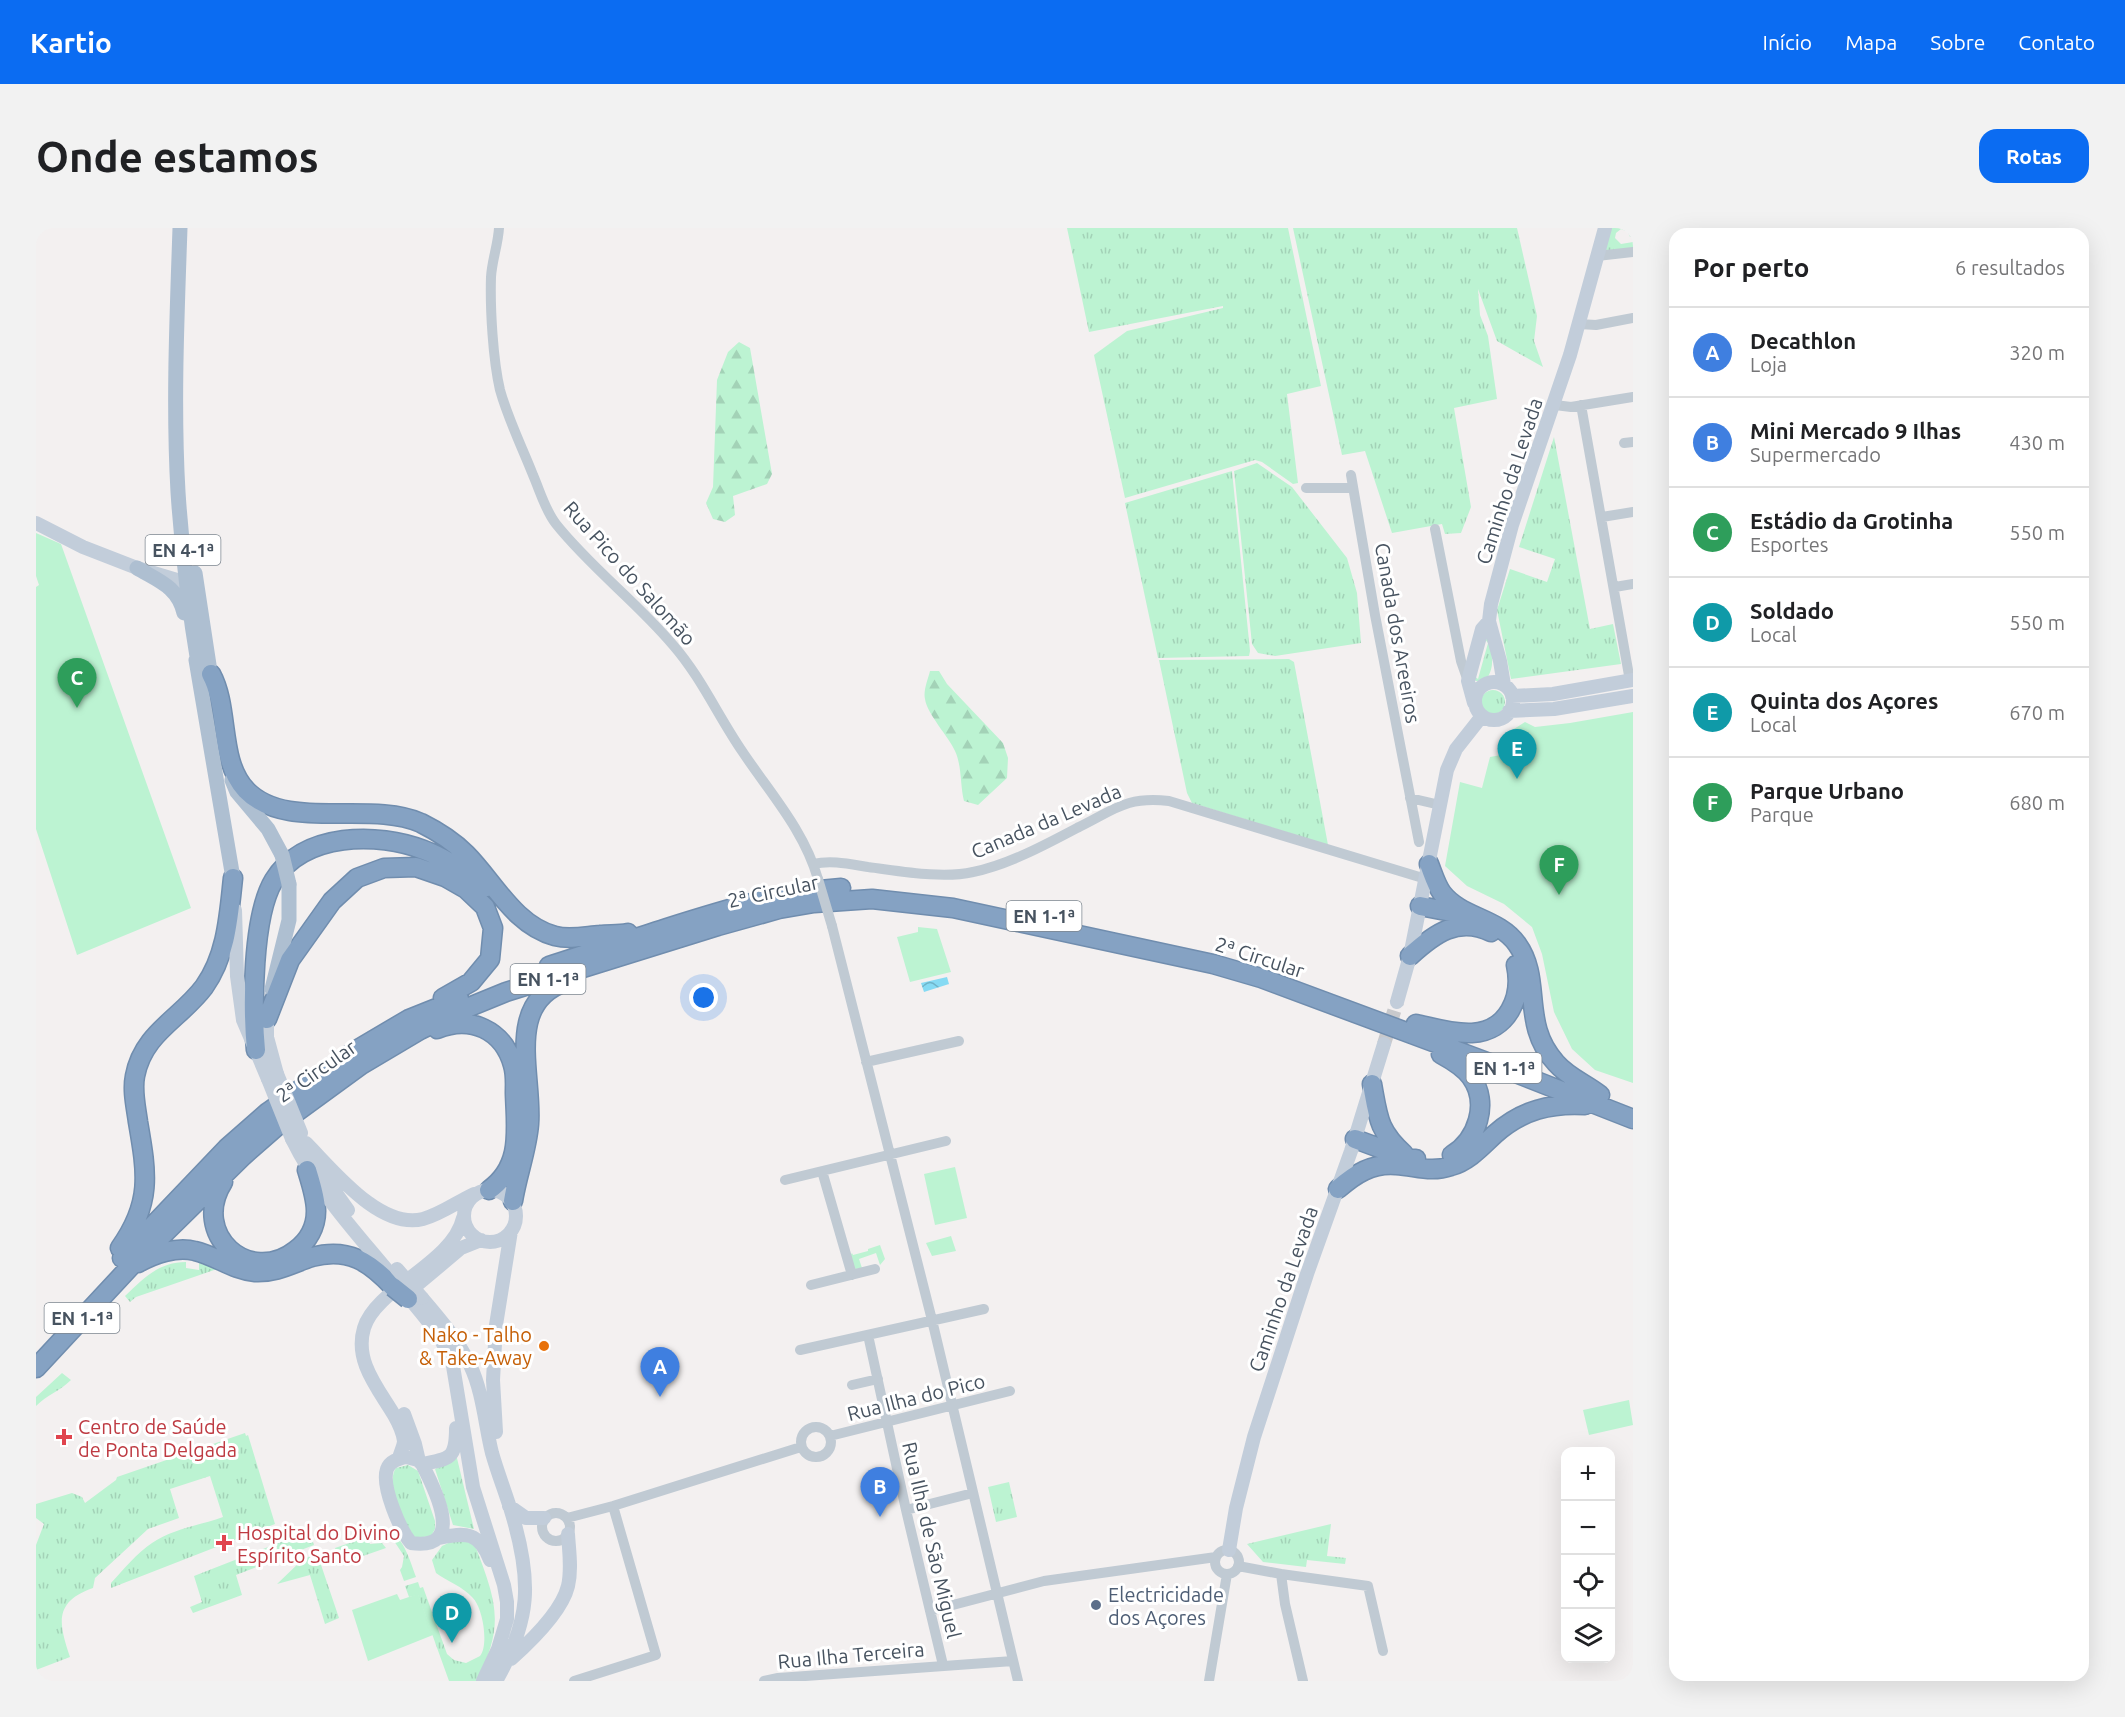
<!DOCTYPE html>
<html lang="pt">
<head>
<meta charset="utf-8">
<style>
  body { margin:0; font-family:Ubuntu,sans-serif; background:#f2f2f2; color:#202124 }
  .controls { position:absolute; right:18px; bottom:18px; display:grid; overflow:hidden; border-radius:12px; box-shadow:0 6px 24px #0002 }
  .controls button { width:54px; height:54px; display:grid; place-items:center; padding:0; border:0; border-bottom:2px solid #e0e0e0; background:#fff; color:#202124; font:30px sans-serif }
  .you { position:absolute; left:668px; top:770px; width:21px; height:21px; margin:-15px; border:4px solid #fff; border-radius:50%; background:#1a73e8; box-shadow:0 0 0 9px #1a73e833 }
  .badge { display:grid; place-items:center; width:39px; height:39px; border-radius:50%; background:#0b6cf2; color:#fff; font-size:20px; font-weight:700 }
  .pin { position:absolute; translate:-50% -50px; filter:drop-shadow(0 2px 3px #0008) }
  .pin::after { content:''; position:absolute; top:32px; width:21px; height:18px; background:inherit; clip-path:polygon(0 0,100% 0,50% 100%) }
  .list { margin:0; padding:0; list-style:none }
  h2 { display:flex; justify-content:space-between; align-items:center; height:78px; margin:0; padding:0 24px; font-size:26px }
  h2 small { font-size:20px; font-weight:400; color:#757577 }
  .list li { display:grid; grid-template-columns:39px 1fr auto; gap:18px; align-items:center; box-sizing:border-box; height:90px; padding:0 24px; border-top:2px solid #e0e0e0 }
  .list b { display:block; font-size:22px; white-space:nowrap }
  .list p { margin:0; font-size:20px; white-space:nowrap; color:#757577 }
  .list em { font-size:20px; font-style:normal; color:#757577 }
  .icon { flex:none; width:33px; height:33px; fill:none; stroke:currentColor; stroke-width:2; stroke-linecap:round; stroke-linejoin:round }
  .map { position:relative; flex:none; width:1597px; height:1453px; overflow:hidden; border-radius:18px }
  header { display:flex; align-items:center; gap:36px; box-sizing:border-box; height:84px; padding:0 30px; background:#0b6cf2; color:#fff }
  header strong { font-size:28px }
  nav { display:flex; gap:33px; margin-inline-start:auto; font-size:21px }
  .intro { display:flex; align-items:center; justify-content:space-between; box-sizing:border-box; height:144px; padding:0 36px }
  h1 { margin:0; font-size:42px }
  .button { padding:15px 27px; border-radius:18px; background:#0b6cf2; color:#fff; font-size:21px; font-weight:700 }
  main { display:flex; gap:36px; padding:0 36px }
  aside { flex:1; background:#fff; border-radius:18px; box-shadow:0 6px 24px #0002 }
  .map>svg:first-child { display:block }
</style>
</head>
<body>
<header>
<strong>Kartio</strong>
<nav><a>Início</a><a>Mapa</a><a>Sobre</a><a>Contato</a></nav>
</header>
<div class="intro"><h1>Onde estamos</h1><a class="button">Rotas</a></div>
<main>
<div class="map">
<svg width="1597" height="1453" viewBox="0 0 1597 1453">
  <defs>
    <pattern id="grass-tufts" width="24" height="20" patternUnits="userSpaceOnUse" patternTransform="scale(1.5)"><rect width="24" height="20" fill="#bcf3d2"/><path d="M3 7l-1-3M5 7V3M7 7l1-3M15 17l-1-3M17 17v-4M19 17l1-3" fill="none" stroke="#a3d2b7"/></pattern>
    <pattern id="forest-firs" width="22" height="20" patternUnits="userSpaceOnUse" patternTransform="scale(1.5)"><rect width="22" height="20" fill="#bcf3d2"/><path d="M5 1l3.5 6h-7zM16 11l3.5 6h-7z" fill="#a3d2b7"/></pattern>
    <pattern id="water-waves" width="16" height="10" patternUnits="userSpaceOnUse" patternTransform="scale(1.5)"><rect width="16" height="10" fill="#86daf3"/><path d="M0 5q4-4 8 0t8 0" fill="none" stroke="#6fb3c8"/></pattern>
  </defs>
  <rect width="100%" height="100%" fill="#f3f0f0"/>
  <path fill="url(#grass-tufts)" d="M1031 0H1252L1285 158 1251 166 1262 255 1257 256 1226 234 1219 232 1089 270 1058 127 1091 103 1187 80V78L1053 104Z
    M1257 0H1481L1501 88 1498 113 1507 139 1461 113 1442 61 1444 87 1452 108 1461 171 1418 180 1435 279 1425 305 1409 306 1406 296 1356 305 1329 223 1306 227Z
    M1574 0H1597V7L1594 9 1592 4 1585 1 1580 5 1579 10 1585 16 1597 14V20L1569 25Z
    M1518 209 1554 401 1577 396 1585 436 1475 451 1461 382 1474 341 1511 354 1519 331 1483 319Z
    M1221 235 1256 259 1311 330 1321 365 1325 415 1239 428 1222 425 1216 416 1198 243Z
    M1196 243 1214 423 1213 428 1122 430 1089 275Z
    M1447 409 1452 410C1456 426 1460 439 1449 453H1440L1437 451V447L1442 451 1452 415Z
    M1253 431 1258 434 1292 617 1156 575 1151 565 1123 432Z
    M1445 474a12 12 0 1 1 24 0a12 12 0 1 1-24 0Z
    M150 1034V1040L163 1042V1035L168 1037 170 1034 184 1040 100 1069 94 1074 89 1068C108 1050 123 1034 150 1034Z
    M26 1145 35 1152C24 1163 11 1167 0 1178V1169Z
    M209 1205 210 1208 212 1207 239 1296 75 1360V1355C88 1341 101 1325 116 1315 136 1301 165 1297 187 1289L174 1248 134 1261 143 1290 112 1301 59 1350 57 1360C17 1374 23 1396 34 1429L0 1442V1317L8 1296 0 1290V1276L36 1265 46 1269 49 1275 80 1252 81 1249Z
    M420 1226 438 1301 417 1297 399 1241 407 1238Z
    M372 1237 382 1243 399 1293V1301L395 1308 379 1310C368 1298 349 1254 360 1240Z
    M973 1254 981 1289 960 1294 952 1259Z
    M1295 1296 1291 1328 1310 1330 1309 1336 1271 1332 1270 1339 1227 1334 1211 1316Z
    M347 1302C367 1304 374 1333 380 1349L368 1353 364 1342 366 1339 368 1328 356 1310 349 1307Z
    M273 1303 278 1317 200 1347 206 1367 157 1385 154 1379 166 1374 158 1348Z
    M331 1309 334 1316 346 1315 350 1320 304 1336 299 1320Z
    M423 1310 439 1317C460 1373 470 1397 440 1453H413L382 1367 373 1369 369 1358 382 1354 384 1360 387 1359 411 1426 418 1432 430 1435 444 1428C453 1417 447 1379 436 1369 427 1359 411 1353 400 1345L396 1332 406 1318Z
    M281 1325 303 1390 289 1396 274 1347 241 1356 266 1332Z"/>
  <path fill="url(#forest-firs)" d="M703 114 714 120 736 246 731 256 697 268 699 287 689 294 677 291 670 275 677 259 681 152 692 124Z
    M894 443H903L911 456 967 515 972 530 971 550 942 577 928 573C924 557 926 538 919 523 913 509 891 486 889 471 887 463 892 451 894 443Z"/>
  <path fill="#bcf3d2" d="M0 305 25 316 155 680 41 727 0 601V359L3 357 0 348Z
    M1597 484V855L1559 842 1536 821 1518 784 1506 726 1496 699 1468 676 1431 658 1409 638 1424 554 1446 560 1454 529 1465 527 1470 506 1489 494 1499 499 1534 495Z
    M882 699 901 701 915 744 874 754 861 709 882 704Z
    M919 939 931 990 899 997 888 946Z
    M915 1008 920 1023 896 1028 890 1015Z
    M844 1017 849 1031 844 1037 840 1025 823 1031 826 1040 820 1041 816 1039 813 1029 816 1025 817 1027 832 1023V1021Z
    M1593 1172 1597 1197 1553 1207 1547 1182Z
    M361 1366 364 1372 382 1366 397 1407 332 1433 316 1382Z"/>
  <path fill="url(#water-waves)" d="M911 749 913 756 888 764 885 755Z"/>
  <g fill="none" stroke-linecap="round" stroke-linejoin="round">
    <path stroke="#c8c9cc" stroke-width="14" stroke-dasharray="14 7" stroke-linecap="butt" d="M1348 816 1361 774"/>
    <defs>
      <path id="highway" d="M175 446C194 481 182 532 210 562 250 604 333 572 385 595 401 603 417 613 430 626 458 654 478 697 519 708 534 712 550 708 564 707 573 706 583 707 592 705
        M1393 636C1397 646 1400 657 1406 665 1425 690 1463 690 1481 716 1507 752 1484 796 1520 835 1532 849 1550 856 1564 867
        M1384 678 1431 687
        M1374 728C1398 706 1422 688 1455 704
        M513 738C552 725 592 713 631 700 688 682 745 664 805 660
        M231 791 254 732 296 673 321 650 348 640 380 639 409 649 430 661 449 679 457 700 454 731 435 754 407 770
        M1380 796C1398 800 1417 806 1436 805 1472 803 1487 769 1480 737
        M401 801C435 787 467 802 477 837 480 847 479 855 479 865 480 901 487 938 453 962
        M220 822C216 780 216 688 238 652 268 604 342 604 388 622 410 630 431 646 451 659
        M1405 826C1416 832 1428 839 1435 849 1454 875 1441 912 1416 927
        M1336 856C1342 889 1342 903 1368 926
        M1319 911 1373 931H1380
        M187 954C154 1006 213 1059 260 1022 272 1013 280 999 280 983 280 970 275 955 271 942
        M1302 961C1319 946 1336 935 1360 937 1380 938 1394 945 1415 938 1433 933 1446 918 1459 906 1486 882 1515 875 1549 877
        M477 973C481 947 491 922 493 896 497 849 468 775 529 754
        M84 1020C116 975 111 946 102 894 100 879 96 863 99 848 107 805 144 791 168 759 191 727 193 687 197 650
        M86 1030 191 920 232 884 317 824 373 791 423 771
        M102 1035C118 1026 141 1018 159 1023 180 1028 197 1042 219 1044 241 1045 257 1035 276 1029 312 1019 334 1034 357 1059
        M0 1140 93 1040 207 928 240 899 325 837 384 802 421 784 470 764 682 698 743 681 778 675 836 671 917 680 1177 736 1225 750 1467 840 1597 891"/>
    </defs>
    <use href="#highway" stroke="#708dae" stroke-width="21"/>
    <path stroke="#c0cad3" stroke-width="10" d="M463 0C462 17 456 32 455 49 454 81 457 132 464 162 472 191 486 219 497 247 504 263 509 282 520 296 555 340 601 374 637 417 665 449 682 488 706 523 734 565 768 602 782 651
      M1561 28 1597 24
      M1543 96 1560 97 1597 90
      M1519 177 1535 179 1597 169
      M1545 177 1594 453
      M1588 215 1597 214
      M1315 247 1339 387 1383 614
      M1270 260H1317
      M1566 289 1597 284
      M1399 301 1425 433 1432 453
      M1579 359 1597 356
      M1374 570 1404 577
      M777 636C796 632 813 636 832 639 864 643 906 651 937 644 972 637 1011 616 1043 599 1078 582 1090 568 1133 573L1390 651
      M796 698 896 1092 982 1453
      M830 834 923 813
      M786 943 816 1047
      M749 952 910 913
      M775 1057 839 1041
      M832 1107 870 1282 907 1437
      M764 1122 948 1081
      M816 1157 842 1151
      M765 1214a15 15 0 1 1 30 0a15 15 0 1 1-30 0Z
      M794 1208 974 1163
      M870 1282 937 1265
      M506 1299a14 14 0 1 1 28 0a14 14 0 1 1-28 0Z
      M531 1290 577 1278 765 1219
      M1179 1334a12 12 0 1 1 24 0a12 12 0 1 1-24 0Z
      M1202 1338 1245 1346 1249 1376 1267 1453
      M1245 1346 1332 1358 1347 1423
      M894 1383 1008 1353 1180 1329
      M538 1453 620 1427 577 1278
      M728 1453 742 1450 977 1433
      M1173 1453 1191 1346"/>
    <path stroke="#c2cdda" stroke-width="14" d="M0 295 47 319 101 340 151 355
      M1439 473a19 19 0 1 1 38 0a19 19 0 1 1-38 0Z
      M1468 457 1464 433 1453 393 1455 376 1476 297 1534 127 1569 0
      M1476 468 1517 466 1597 452
      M1438 475 1432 453 1446 401 1453 393
      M1473 483 1518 481 1597 468
      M199 682 201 748 207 792 232 851
      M1361 774 1374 728 1411 542 1420 521 1446 488
      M231 791V809L241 846
      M256 911C282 964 318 1002 355 1047
      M270 915C297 942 344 1002 387 991 405 986 421 974 438 966
      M275 926 280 937 312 982
      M428 988a26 26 0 1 1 52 0a26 26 0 1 1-52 0Z
      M381 1057 425 1020 445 1012
      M373 1070C392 1093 407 1109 417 1138L437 1259 468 1357 471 1374V1391L462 1421 447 1453
      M386 1070C404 1091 422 1112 434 1137 447 1164 449 1197 456 1225 462 1246 470 1266 476 1286 496 1353 495 1392 460 1453
      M368 1186 379 1216 383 1233
      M460 1204 457 1152 460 1097 475 1003
      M370 1229 382 1232 386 1236C400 1263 430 1323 375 1315 364 1302 345 1258 351 1241 354 1233 362 1231 370 1229Z
      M363 1230C364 1225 368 1218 368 1213 367 1204 362 1194 358 1187 342 1160 318 1133 328 1100 340 1060 417 1035 427 990
      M386 1236C415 1231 420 1230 420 1200
      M473 1278 490 1290H508
      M403 1310C430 1304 443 1304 454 1332
      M1193 1322 1200 1280 1218 1209 1271 1046 1315 923 1348 816
      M475 1431C494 1414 526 1383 532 1358 536 1341 533 1323 532 1306"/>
    <path stroke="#aebfd1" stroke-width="15" d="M144 0C141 88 137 177 142 264 146 324 153 382 163 441
      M101 340C123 353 142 359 148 385
      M159 345 173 437
      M160 432 197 650
      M196 552 201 564 232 601 246 627
      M236 761 253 692V656"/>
    <use href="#highway" stroke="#85a2c3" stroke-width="18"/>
    <defs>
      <path id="highway-bridge" d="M357 1059 372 1071"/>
    </defs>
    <use href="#highway-bridge" stroke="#708dae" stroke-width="21" stroke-linecap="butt"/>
    <path stroke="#c0cad3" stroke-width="10" d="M782 651 796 698"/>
    <path stroke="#c2cdda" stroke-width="14" d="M241 846 265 905
      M232 851 256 911
      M361 1041 386 1070"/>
    <path stroke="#aebfd1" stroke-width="15" d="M246 627 253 656"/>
    <use href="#highway-bridge" stroke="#85a2c3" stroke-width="18"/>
  </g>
  <circle fill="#e8710a" stroke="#fff" stroke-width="2" cx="508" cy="1118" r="6"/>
  <g fill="#e0444e" stroke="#fff" stroke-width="2">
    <path d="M25 1200h6v6h6v6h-6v6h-6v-6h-6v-6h6z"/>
    <path d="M185 1306h6v6h6v6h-6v6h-6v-6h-6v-6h6z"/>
  </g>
  <circle fill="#5c6f8a" stroke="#fff" stroke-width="2" cx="1060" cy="1377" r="6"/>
  <g text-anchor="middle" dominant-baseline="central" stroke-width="6" stroke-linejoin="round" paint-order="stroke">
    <g fill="#fff" stroke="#7e8790" stroke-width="1.5">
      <rect x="109.5" y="307" width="75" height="30" rx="4.5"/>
      <rect x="970.5" y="673" width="75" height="30" rx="4.5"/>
      <rect x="474.5" y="736" width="75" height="30" rx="4.5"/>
      <rect x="1430.5" y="825" width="75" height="30" rx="4.5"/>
      <rect x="8.5" y="1075" width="75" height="30" rx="4.5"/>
    </g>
    <g font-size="18" font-weight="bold" fill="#475360">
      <text x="147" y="322">EN 4-1ª</text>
      <text x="1008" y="688">EN 1-1ª</text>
      <text x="512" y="751">EN 1-1ª</text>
      <text x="1468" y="840">EN 1-1ª</text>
      <text x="46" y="1090">EN 1-1ª</text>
    </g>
    <g font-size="20" fill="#475360" stroke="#fff">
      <text transform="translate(1473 253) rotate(-72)">Caminho da Levada</text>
      <text transform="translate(594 345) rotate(48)">Rua Pico do Salomão</text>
      <text transform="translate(1362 405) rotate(80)">Canada dos Areeiros</text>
      <text transform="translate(1010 593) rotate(-23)">Canada da Levada</text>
      <text transform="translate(737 663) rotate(-12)">2ª Circular</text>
      <text transform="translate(1224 729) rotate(18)">2ª Circular</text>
      <text transform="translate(280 843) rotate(-35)">2ª Circular</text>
      <text transform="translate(1247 1061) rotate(-71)">Caminho da Levada</text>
      <text transform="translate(880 1169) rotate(-14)">Rua Ilha do Pico</text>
      <text transform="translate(896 1312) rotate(77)">Rua Ilha de São Miguel</text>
      <text transform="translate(815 1427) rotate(-5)">Rua Ilha Terceira</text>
    </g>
    <g font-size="20" fill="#c56008" stroke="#fff" text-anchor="end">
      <text x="496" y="1106">Nako - Talho<tspan x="496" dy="23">&amp; Take-Away</tspan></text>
    </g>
    <g font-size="20" fill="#be3a42" stroke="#fff" text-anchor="start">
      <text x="42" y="1198">Centro de Saúde<tspan x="42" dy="23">de Ponta Delgada</tspan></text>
      <text x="201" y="1304">Hospital do Divino<tspan x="201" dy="23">Espírito Santo</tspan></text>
    </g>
    <g font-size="20" fill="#4e5e75" stroke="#fff" text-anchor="start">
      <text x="1072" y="1366">Electricidade<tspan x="1072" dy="23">dos Açores</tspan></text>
    </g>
  </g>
</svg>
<div class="controls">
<button>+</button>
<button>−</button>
<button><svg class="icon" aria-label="locate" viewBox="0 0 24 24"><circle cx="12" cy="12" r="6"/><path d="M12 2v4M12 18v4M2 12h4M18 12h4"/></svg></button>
<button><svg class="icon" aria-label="layers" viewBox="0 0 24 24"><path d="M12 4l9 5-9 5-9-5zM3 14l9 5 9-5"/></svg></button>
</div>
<div class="you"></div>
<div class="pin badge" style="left:624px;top:1169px;background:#3f7fe0">A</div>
<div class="pin badge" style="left:844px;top:1289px;background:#3f7fe0">B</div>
<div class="pin badge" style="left:41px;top:480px;background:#2e9e5b">C</div>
<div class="pin badge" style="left:416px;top:1415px;background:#0f9aa8">D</div>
<div class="pin badge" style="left:1481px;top:551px;background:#0f9aa8">E</div>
<div class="pin badge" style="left:1523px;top:667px;background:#2e9e5b">F</div>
</div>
<aside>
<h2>Por perto<small>6 resultados</small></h2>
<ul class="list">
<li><span class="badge" style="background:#3f7fe0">A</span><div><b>Decathlon</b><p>Loja</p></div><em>320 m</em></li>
<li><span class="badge" style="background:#3f7fe0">B</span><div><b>Mini Mercado 9 Ilhas</b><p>Supermercado</p></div><em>430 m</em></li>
<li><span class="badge" style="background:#2e9e5b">C</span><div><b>Estádio da Grotinha</b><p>Esportes</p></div><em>550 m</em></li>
<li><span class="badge" style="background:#0f9aa8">D</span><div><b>Soldado</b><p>Local</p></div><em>550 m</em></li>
<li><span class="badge" style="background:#0f9aa8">E</span><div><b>Quinta dos Açores</b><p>Local</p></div><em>670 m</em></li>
<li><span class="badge" style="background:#2e9e5b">F</span><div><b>Parque Urbano</b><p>Parque</p></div><em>680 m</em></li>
</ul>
</aside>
</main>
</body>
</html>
